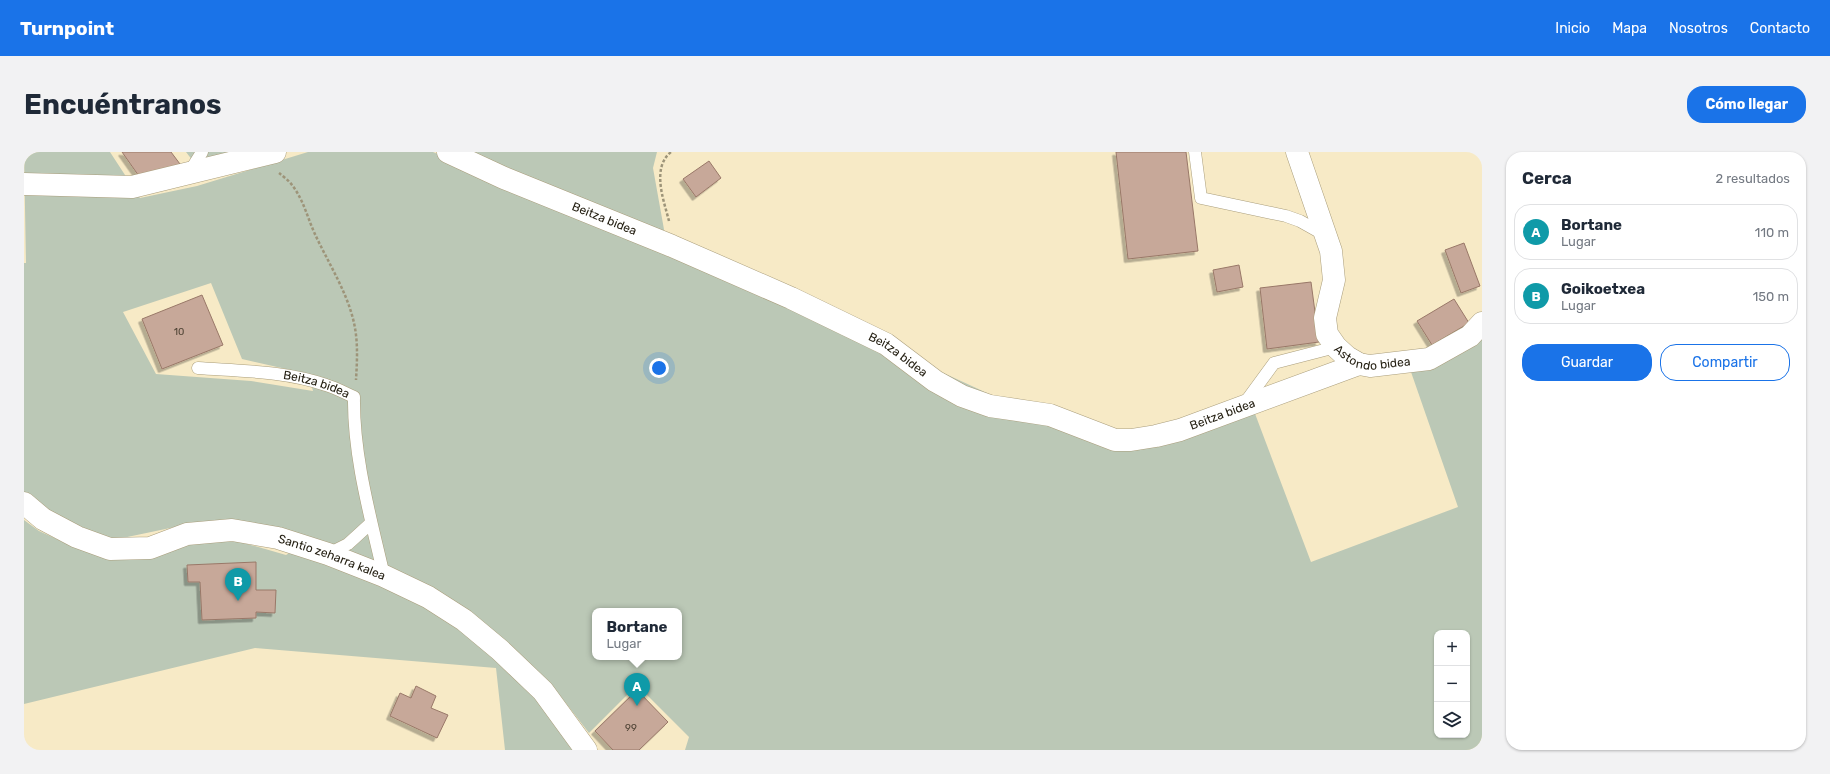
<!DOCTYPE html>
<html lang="es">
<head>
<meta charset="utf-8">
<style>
  body { margin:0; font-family:Rubik,sans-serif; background:#f2f2f3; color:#1f2937 }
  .controls { position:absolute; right:12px; bottom:12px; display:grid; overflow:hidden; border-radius:8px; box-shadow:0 1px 3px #0004 }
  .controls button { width:36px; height:36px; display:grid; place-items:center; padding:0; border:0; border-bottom:1px solid #e0e1e3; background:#fff; color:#1f2937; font:20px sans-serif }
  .you { position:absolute; left:635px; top:216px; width:14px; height:14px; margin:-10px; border:3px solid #fff; border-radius:50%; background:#1a73e8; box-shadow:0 0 0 6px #1a73e833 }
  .badge { display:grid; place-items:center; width:26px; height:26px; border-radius:50%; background:#1a73e8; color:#fff; font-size:13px; font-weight:700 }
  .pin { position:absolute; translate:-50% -33px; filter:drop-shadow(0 1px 2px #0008) }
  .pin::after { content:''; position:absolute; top:21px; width:14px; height:12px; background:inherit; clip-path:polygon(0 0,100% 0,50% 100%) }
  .popup { position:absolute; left:568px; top:456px; width:90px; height:52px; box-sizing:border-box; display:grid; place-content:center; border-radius:8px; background:#fff; filter:drop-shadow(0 1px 3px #0005); font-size:13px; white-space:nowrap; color:#747a83 }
  .popup b { font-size:15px; color:#1f2937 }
  .popup::after { content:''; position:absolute; left:50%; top:100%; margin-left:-8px; border:8px solid transparent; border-top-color:#fff }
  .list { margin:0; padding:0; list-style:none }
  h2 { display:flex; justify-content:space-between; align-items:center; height:52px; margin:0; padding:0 16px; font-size:17px }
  h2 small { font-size:13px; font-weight:400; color:#747a83 }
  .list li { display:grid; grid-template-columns:26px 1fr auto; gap:12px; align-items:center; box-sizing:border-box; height:56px; margin:0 8px 8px; padding:0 8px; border:1px solid #e0e1e3; border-radius:16px }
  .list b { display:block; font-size:15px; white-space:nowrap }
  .list p { margin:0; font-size:13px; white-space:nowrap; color:#747a83 }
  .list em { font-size:13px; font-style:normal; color:#747a83 }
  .actions { display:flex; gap:8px; padding:12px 16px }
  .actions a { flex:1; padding:9px 0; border:1px solid #1a73e8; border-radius:16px; text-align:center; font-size:14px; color:#1a73e8 }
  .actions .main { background:#1a73e8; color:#fff }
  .icon { flex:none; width:22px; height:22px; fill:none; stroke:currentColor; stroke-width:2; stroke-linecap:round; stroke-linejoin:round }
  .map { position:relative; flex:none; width:1458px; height:598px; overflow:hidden; border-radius:16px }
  header { display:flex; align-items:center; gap:24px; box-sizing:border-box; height:56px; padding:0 20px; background:#1a73e8; color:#fff }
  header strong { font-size:19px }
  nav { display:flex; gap:22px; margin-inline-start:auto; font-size:14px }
  .intro { display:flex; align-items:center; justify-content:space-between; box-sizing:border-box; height:96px; padding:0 24px }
  h1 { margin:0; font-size:28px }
  .button { padding:10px 18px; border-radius:16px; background:#1a73e8; color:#fff; font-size:14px; font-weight:700 }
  main { display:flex; gap:24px; padding:0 24px }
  aside { flex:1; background:#fff; border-radius:16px; box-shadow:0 1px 3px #0004 }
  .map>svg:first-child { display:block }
</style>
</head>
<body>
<header>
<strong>Turnpoint</strong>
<nav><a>Inicio</a><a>Mapa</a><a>Nosotros</a><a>Contacto</a></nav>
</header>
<div class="intro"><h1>Encuéntranos</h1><a class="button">Cómo llegar</a></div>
<main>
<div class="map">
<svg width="1458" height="598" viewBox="0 0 1458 598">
  <defs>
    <filter id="shadow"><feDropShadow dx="-3.5" dy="3.5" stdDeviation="0" flood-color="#0004"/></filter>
  </defs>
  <rect width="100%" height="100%" fill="#f7eac6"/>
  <path fill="#bbc8b6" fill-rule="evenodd" d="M0 0H86L116 46 173 34 284 0H409L533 54 763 149 1076 293 1230 259 1287 410 1434 355 1387 220 1458 184V598H661L665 585 613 533 565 581 527 532 550 598H481L472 516 231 496 0 552V368L15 379 55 397 206 387 262 403 288 387 170 371 89 388 56 379 0 344V111H2ZM187 131 218 207 284 222 289 239 227 229 132 222 99 160ZM571 459H655V505H571ZM1413 481H1443V583H1413Z
    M162 0H223L172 13Z
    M439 0H633L629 16 641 83Z"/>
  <path fill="#c7a899" stroke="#997868" filter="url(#shadow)" d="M98 0H147L156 12 117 27Z
    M1092 0H1162L1174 99 1104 107Z
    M685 9 697 26 672 45 659 27Z
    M1440 91 1456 134 1437 141 1421 98Z
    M1215 113 1219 135 1193 140 1189 118Z
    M1287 130 1295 190 1243 197 1236 136Z
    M178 143 199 193 138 217 118 167Z
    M1430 147 1445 171 1408 193 1393 169Z
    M232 410V438H252L251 461 232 460V466L178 468 176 430H164L163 413Z
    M392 534 412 544 407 556 424 563 413 586 366 564 376 541 387 546Z
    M613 538 644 570 615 598H589L571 579Z"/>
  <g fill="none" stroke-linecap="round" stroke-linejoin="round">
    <defs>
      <g id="lane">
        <path d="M1171 0 1177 46 1262 64 1276 69 1301 83"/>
        <path d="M165 21 178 0"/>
        <path id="s1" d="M174 216C216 219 262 219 302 233 312 236 321 241 330 245 329 304 347 367 360 424"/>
        <path d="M1220 252 1250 211 1312 195"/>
        <path d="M304 402 324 392 347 371"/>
      </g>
      <g id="street">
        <path id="s2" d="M424 0 480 26 648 94 767 146 862 192 911 229 938 244 966 254 1026 263 1091 288H1107L1132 284 1156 278 1335 212"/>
        <path id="s3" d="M1273 0 1307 99 1310 128 1301 166 1303 182 1312 195 1323 205 1335 212 1346 214 1405 207 1446 184 1458 171"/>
        <path d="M0 32 108 35 251 0"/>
        <path id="s4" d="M0 351 19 367 53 385 86 397 126 396 163 382 208 378 254 386 304 402 360 424 404 445 440 468 476 498 519 539 562 598"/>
      </g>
    </defs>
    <use href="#lane" stroke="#aa9e7c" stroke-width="13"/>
    <use href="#street" stroke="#aa9e7c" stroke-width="23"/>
    <path stroke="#9d9479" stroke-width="2.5" stroke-dasharray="3 2" stroke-linecap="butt" d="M255 21C259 24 265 29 268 33 279 47 283 64 290 80 304 111 325 142 331 176 334 193 333 211 332 228
      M645 69C640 49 627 16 647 0"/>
    <use href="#lane" stroke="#fff" stroke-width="12"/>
    <use href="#street" stroke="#fff" stroke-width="22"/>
  </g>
  <g text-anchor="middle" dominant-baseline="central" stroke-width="4" stroke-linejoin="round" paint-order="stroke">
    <g font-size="10" fill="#4e4234">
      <text x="155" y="180">10</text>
      <text x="607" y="576">99</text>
    </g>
    <g font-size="12" fill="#252013" stroke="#fdf8e9">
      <text stroke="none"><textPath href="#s2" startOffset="170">Beitza bidea</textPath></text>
      <text stroke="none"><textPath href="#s3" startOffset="245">Astondo bidea</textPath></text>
      <text stroke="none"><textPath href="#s2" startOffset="494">Beitza bidea</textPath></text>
      <text stroke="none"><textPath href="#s1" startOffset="120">Beitza bidea</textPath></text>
      <text stroke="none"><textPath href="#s2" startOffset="842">Beitza bidea</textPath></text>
      <text stroke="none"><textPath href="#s4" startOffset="327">Santio zeharra kalea</textPath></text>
    </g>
  </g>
</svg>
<div class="controls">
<button>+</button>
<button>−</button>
<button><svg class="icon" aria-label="layers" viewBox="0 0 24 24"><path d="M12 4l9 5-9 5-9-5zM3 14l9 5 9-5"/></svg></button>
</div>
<div class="you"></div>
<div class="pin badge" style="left:613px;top:554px;background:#0f9aa8">A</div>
<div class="popup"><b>Bortane</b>Lugar</div>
<div class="pin badge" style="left:214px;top:449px;background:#0f9aa8">B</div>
</div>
<aside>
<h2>Cerca<small>2 resultados</small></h2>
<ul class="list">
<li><span class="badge" style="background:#0f9aa8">A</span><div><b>Bortane</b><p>Lugar</p></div><em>110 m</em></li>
<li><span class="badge" style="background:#0f9aa8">B</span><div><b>Goikoetxea</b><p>Lugar</p></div><em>150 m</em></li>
</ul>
<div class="actions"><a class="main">Guardar</a><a>Compartir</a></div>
</aside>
</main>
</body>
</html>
